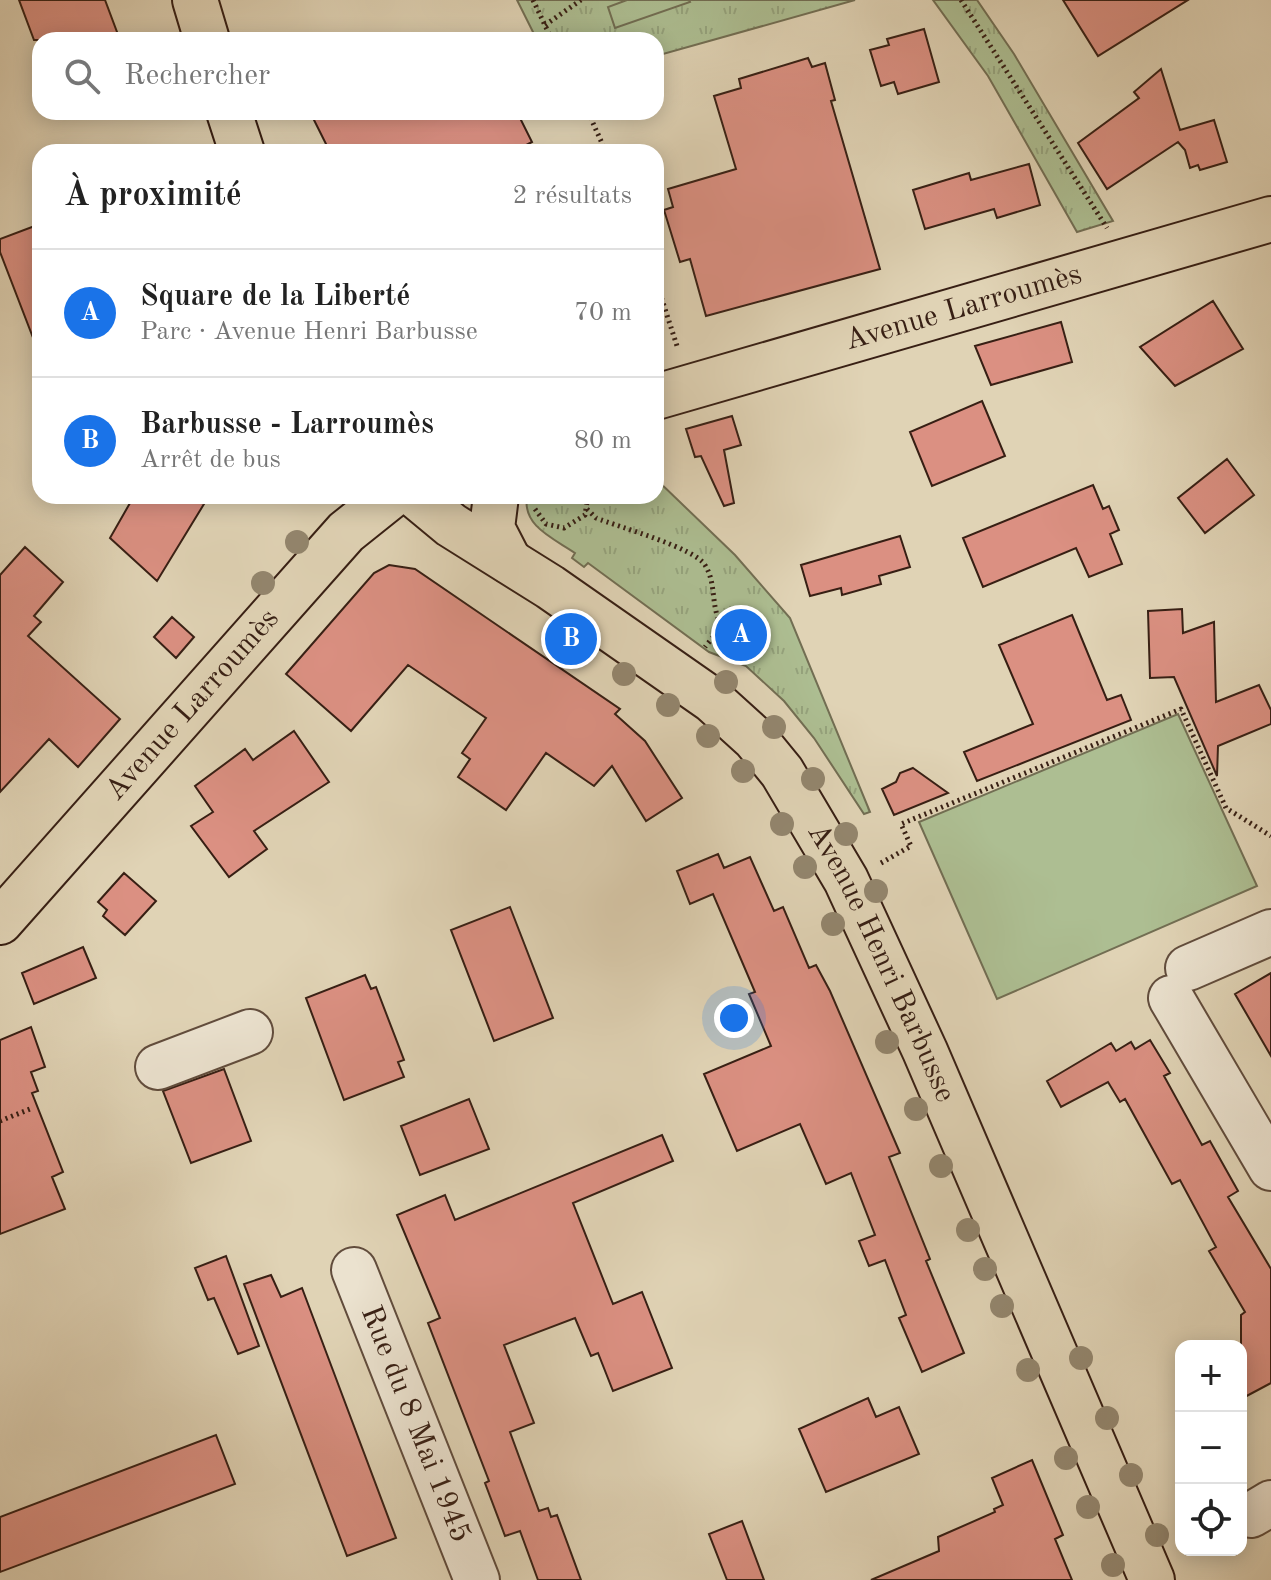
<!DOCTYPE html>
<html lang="fr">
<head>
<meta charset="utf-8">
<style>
  body { margin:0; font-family:"Old Standard TT",serif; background:#f6f6f6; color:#222 }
  .controls { position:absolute; right:24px; bottom:24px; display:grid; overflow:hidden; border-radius:16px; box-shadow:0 4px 20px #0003 }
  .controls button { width:72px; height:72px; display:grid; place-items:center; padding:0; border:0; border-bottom:2px solid #e0e0e0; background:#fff; color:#222; font:40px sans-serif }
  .you { position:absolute; left:734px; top:1018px; width:28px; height:28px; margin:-20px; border:6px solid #fff; border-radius:50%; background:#1a73e8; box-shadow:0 0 0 12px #1a73e833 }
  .badge { display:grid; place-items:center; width:52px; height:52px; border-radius:50%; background:#1a73e8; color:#fff; font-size:26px; font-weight:700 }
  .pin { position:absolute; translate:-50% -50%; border:4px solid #fff; box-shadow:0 2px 8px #0006 }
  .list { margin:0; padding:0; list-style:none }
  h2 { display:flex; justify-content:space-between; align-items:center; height:104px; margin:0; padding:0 32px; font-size:34px }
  h2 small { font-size:26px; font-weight:400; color:#767676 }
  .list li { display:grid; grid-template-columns:52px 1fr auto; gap:24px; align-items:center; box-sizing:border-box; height:128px; padding:0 32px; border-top:2px solid #e0e0e0 }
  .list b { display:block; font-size:30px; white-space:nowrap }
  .list p { margin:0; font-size:26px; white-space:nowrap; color:#767676 }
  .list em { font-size:26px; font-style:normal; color:#767676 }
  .icon { flex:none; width:44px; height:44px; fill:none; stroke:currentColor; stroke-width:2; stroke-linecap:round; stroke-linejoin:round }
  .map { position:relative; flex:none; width:1271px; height:1580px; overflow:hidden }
  .search { position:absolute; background:#fff; box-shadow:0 4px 20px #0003; left:32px; top:32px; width:632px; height:88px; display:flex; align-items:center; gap:20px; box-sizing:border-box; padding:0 28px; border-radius:24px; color:#767676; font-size:30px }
  .panel { position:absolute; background:#fff; box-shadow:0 4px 20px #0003; left:32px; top:144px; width:632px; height:360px; border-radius:24px }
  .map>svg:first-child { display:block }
</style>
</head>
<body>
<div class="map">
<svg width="1271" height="1580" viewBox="0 0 1271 1580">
  <defs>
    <pattern id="park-tufts" width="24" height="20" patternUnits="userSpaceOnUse" patternTransform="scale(2)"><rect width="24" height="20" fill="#adbe92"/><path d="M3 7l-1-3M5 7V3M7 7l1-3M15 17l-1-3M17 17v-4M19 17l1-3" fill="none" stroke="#95a37d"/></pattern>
  </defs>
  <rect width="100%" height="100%" fill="#e0d3b5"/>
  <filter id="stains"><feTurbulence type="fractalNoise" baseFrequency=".0025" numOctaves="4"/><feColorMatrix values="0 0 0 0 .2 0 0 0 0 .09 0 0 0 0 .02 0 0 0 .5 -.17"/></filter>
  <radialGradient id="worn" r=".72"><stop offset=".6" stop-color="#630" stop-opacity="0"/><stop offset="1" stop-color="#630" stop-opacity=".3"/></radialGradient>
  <path fill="url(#park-tufts)" stroke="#726e53" stroke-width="2" d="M517 0H855L656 56V40H537Z
    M933 0H977L1014 54 1113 221 1077 232 988 76Z
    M656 479 735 555 790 618 870 812 864 814 814 738 784 701 746 666 709 652 588 563 584 567 572 558 575 553C553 538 522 526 527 496H656Z"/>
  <path fill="#adbe92" stroke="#726e53" stroke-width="2" d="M627 0H689L690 2 615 28 608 7Z
    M1178 714 1257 886 997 999 919 822Z"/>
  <path fill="#db9082" stroke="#371f14" stroke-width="2" d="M19 0H105L120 40H34Z
    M1063 0H1188L1098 56Z
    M924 29 939 82 898 94 894 82 881 86 870 50 889 45 887 39Z
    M808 58 812 67 825 63 835 100 831 101 880 269 706 316 690 259 680 262 664 210 673 207 668 189 736 169 714 96 741 88 739 79Z
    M1161 69 1180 130 1214 120 1227 162 1200 170 1198 165 1190 168 1185 150 1178 142 1107 189 1078 143 1139 98 1134 92Z
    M310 112H517L532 142 513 152H330Z
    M1029 164 1040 205 997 218 994 209 925 229 913 190 969 173 971 180Z
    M40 224V348H37L0 252V239Z
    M1213 301 1243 349 1175 386 1140 347Z
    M1061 322 1072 362 991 385 975 346Z
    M982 401 1005 456 932 486 910 432Z
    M732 416 741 445 724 450 734 503 724 506 701 456 695 457 686 429Z
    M1227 459 1254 495 1205 533 1178 498Z
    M1093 485 1103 509 1109 506 1119 530 1110 534 1122 564 1089 577 1076 548 983 587 963 538Z
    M134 496H201L199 502 204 504 157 581 110 538Z
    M900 536 910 567 879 576 881 584 842 595 841 588 810 596 801 565Z
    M25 547 63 582 34 616 41 622 28 636 120 719 78 767 49 739 0 792V575Z
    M389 565 415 569 620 709 615 714 645 741 682 798 646 821 612 766 594 786 546 753 506 810 458 777 470 759 462 753 486 718 408 665 351 731 286 674 374 573Z
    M1182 609 1183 633 1214 622 1216 702 1259 685 1271 710V724L1218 746 1217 776 1174 677 1150 678 1148 611Z
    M1072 615 1107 700 1121 695 1131 720 977 781 964 752 1033 724 999 645Z
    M172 617 194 637 176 658 154 637Z
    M294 731 329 782 254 831 267 849 229 877 191 826 213 812 195 786 245 749 253 760Z
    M913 768 948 793 894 815 882 789 896 782 900 773Z
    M718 854 724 868 750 857 774 911 783 907 809 968 816 965 830 991 900 1153 889 1157 930 1259 926 1261 964 1353 922 1372 899 1318 906 1315 885 1260 869 1266 859 1241 875 1235 851 1173 826 1184 800 1124 737 1151 704 1074 771 1046 749 994 755 992 713 894 690 904 677 871Z
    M124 873 156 901 125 935 103 916 107 910 98 902Z
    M510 907 553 1018 494 1041 451 930Z
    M83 947 96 978 34 1004 22 973Z
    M1271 973V1056L1235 994Z
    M365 975 371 989 376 987 404 1060 398 1062 404 1077 344 1100 306 998Z
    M31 1027 45 1067 31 1072 38 1091 32 1093 63 1172 52 1177 65 1209 0 1234V1040Z
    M1150 1040 1170 1073 1164 1076 1202 1145 1210 1141 1238 1191 1228 1197 1271 1269V1383L1241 1399V1315L1245 1312 1209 1251 1216 1247 1180 1180 1172 1184 1125 1099 1120 1102 1108 1082 1061 1107 1047 1081 1111 1043 1116 1051 1131 1042 1135 1049Z
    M224 1069 251 1141 191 1163 163 1091Z
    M469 1099 489 1149 420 1175 401 1126Z
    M662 1135 673 1161 573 1203 613 1304 642 1292 672 1368 613 1391 598 1353 591 1356 575 1318 504 1345 534 1423 510 1432 539 1511 548 1508 551 1517 557 1515 581 1580H538L520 1531 505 1536 485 1483 489 1481 428 1323 440 1318 397 1215 445 1195 455 1220Z
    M226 1256 259 1346 238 1354 214 1298 208 1300 195 1268Z
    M271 1275 281 1297 302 1288 396 1538 347 1556 244 1284Z
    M868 1398 876 1417 899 1407 919 1454 826 1492 799 1429Z
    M216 1435 235 1484 0 1572V1517Z
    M1032 1460 1063 1535 1055 1539 1072 1580H871L939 1551 938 1537 995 1512 994 1509 1003 1505 992 1478Z
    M742 1521 764 1580H727L709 1534Z"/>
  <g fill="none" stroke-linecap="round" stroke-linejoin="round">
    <defs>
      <g id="minor">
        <path d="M1188 968 1271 932"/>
        <path d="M1171 998 1271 1168"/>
        <path d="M158 1067 250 1032"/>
        <path id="s1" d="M354 1270 477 1580"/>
        <path d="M1251 1515 1271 1503"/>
      </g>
      <g id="major">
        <path d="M195 0 207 40"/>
        <path d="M229 112 242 152"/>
        <path id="s2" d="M656 397 1271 219"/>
        <path id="s3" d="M416 496 451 525 550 587 712 700 755 739 782 772 846 880 925 1051 1152 1580"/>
        <path d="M496 496 492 528 509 561"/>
        <path id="s4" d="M0 922 346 532 391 496"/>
      </g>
    </defs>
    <use href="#minor" stroke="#614c3c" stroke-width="48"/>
    <use href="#major" stroke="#371f14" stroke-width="48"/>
    <path stroke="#371f14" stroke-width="5" stroke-dasharray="2 4" stroke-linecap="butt" d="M533 0 552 40
      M961 0 1107 228
      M545 25 581 0
      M588 112 606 152
      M656 281 677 346
      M535 509 546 524 564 528 585 515 588 496
      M587 509 596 518C619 527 695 548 705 565 717 584 710 607 722 626L705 647
      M881 863 911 846 901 824 1181 709 1226 808 1271 836
      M0 1121 30 1109"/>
    <use href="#minor" stroke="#ebe2cf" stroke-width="44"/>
    <use href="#major" stroke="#e0d3b5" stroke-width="44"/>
  </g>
  <g fill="#93866e">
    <circle cx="297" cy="542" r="12"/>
    <circle cx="263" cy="583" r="12"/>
    <circle cx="624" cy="674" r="12"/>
    <circle cx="726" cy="682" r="12"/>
    <circle cx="668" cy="705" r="12"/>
    <circle cx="774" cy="727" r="12"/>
    <circle cx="708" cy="736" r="12"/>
    <circle cx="743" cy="771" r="12"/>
    <circle cx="813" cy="779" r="12"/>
    <circle cx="782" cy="824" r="12"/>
    <circle cx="846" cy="834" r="12"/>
    <circle cx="805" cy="867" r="12"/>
    <circle cx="876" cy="891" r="12"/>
    <circle cx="833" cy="924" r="12"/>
    <circle cx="887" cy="1042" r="12"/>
    <circle cx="916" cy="1109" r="12"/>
    <circle cx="941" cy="1166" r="12"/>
    <circle cx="968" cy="1230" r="12"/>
    <circle cx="985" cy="1269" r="12"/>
    <circle cx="1002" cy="1306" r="12"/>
    <circle cx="1081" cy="1358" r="12"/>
    <circle cx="1028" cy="1370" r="12"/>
    <circle cx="1107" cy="1418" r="12"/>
    <circle cx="1066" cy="1458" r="12"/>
    <circle cx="1131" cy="1475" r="12"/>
    <circle cx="1088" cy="1507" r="12"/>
    <circle cx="1157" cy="1535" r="12"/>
    <circle cx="1113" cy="1565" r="12"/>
  </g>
  <g text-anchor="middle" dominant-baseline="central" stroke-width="7" stroke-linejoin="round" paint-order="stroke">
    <g font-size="30" fill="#371f14" stroke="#ebe2cf">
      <text stroke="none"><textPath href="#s2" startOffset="320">Avenue Larroumès</textPath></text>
      <text stroke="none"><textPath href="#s4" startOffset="290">Avenue Larroumès</textPath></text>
      <text stroke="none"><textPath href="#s3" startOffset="676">Avenue Henri Barbusse</textPath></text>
      <text stroke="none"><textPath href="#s1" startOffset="166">Rue du 8 Mai 1945</textPath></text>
    </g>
  </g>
  <rect width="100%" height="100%" filter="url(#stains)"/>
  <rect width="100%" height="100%" fill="url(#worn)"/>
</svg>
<div class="controls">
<button>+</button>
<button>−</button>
<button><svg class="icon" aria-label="locate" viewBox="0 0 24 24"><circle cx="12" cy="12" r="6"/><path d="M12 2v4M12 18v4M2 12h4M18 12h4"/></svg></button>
</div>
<div class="you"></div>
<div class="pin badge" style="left:741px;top:635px">A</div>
<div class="pin badge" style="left:571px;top:639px">B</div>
<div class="search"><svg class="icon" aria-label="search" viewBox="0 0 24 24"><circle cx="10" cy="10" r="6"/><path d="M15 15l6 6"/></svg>Rechercher</div>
<section class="panel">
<h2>À proximité<small>2 résultats</small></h2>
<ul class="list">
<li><span class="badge">A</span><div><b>Square de la Liberté</b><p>Parc · Avenue Henri Barbusse</p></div><em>70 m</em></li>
<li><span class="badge">B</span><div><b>Barbusse - Larroumès</b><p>Arrêt de bus</p></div><em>80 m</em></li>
</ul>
</section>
</div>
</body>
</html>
